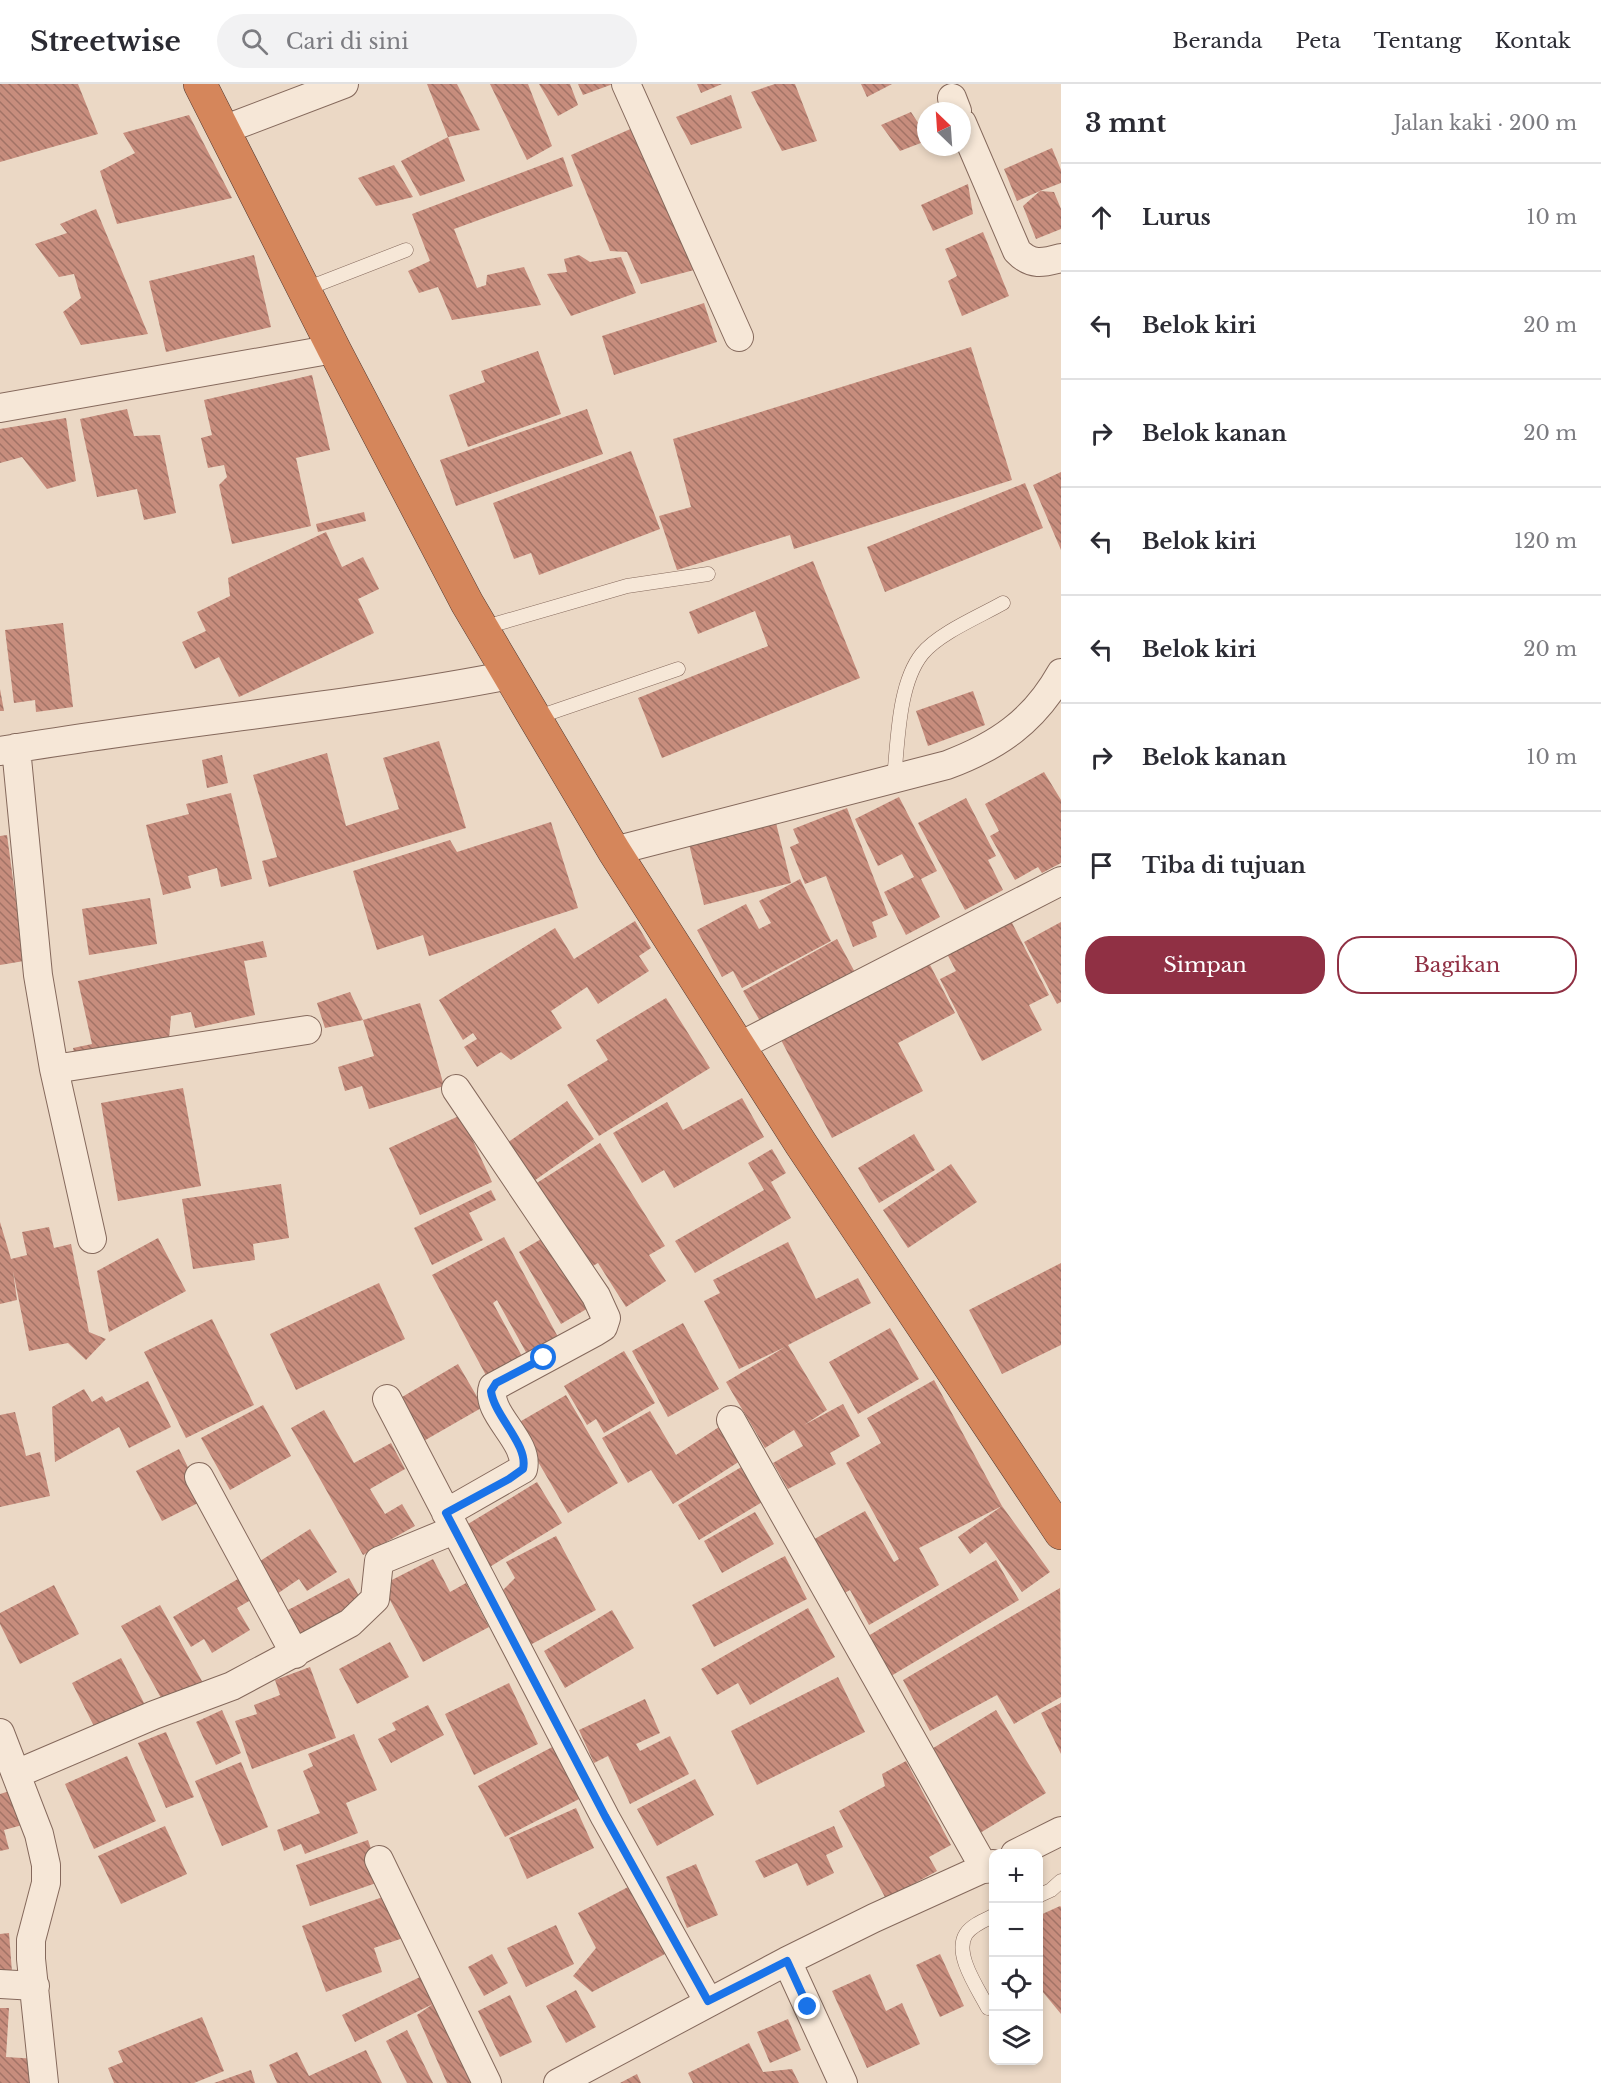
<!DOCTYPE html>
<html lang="id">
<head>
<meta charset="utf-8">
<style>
  body { margin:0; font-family:"Libre Baskerville",serif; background:#f2f2f3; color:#2b2b33 }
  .controls { position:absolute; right:18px; bottom:18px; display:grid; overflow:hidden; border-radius:12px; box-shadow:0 3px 9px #0003 }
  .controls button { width:54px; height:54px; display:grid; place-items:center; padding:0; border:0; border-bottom:2px solid #e1e1e2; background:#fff; color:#2b2b33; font:30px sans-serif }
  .compass { position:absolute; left:917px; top:18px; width:54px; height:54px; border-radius:50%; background:#fff; box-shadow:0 3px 9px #0003; rotate:335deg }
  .stop { position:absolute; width:18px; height:18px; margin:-14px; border:4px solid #1a73e8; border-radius:50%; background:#fff }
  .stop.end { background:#1a73e8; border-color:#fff; box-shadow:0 2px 6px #0008 }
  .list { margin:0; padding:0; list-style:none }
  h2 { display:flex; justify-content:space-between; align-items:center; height:78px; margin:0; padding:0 24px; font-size:26px }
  h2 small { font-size:20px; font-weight:400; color:#7c7c81 }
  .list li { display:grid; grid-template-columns:39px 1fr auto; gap:18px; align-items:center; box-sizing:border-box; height:108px; padding:0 24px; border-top:2px solid #e1e1e2 }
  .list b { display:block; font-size:22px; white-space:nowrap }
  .list em { font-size:20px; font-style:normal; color:#7c7c81 }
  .actions { display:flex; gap:12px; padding:18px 24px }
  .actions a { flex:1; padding:14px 0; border:2px solid #903044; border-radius:24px; text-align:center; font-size:21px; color:#903044 }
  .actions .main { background:#903044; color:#fff }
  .icon { flex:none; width:33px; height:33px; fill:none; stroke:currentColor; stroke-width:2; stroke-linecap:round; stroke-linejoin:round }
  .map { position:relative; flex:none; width:1061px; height:1999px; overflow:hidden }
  header { display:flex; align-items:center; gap:36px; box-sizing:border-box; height:84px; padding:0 30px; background:#fff; border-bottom:2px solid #e1e1e2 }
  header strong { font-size:28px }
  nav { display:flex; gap:33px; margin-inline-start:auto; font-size:21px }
  .search { width:420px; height:54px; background:#f2f2f3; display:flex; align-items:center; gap:15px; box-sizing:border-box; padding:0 21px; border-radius:33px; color:#7c7c81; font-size:22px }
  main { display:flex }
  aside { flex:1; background:#fff }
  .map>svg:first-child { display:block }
</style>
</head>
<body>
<header>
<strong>Streetwise</strong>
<div class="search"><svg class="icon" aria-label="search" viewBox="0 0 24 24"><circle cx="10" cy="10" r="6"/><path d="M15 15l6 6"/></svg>Cari di sini</div>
<nav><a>Beranda</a><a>Peta</a><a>Tentang</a><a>Kontak</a></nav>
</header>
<main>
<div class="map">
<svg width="1061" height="1999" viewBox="0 0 1061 1999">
  <defs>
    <pattern id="building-back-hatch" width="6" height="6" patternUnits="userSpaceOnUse" patternTransform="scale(1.5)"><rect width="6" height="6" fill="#c78d7d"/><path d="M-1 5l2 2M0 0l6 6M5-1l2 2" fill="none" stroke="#a27366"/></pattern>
  </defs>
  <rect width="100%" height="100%" fill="#ebd8c5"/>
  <path fill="url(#building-back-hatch)" d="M0 0H78L98 50 0 78Z
    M427 0H457L480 46 448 53Z
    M490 0H528L552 62 527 76Z
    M539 0H570L578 21 558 32Z
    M578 0H613L583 11Z
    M697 0H722L701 9Z
    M775 0H795L817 57 782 67 751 8Z
    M861 0H892L867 13Z
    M731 11 742 44 691 61 676 33Z
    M911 28 926 51V57L900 67 881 41Z
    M189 31 232 114 117 140 100 87 135 69 123 49Z
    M635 43 698 185 641 200 627 168 610 167 571 71Z
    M448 53 465 97 420 112 401 77Z
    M1052 64 1061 86V99L1040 107 1054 108 1061 125V145L1036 155 1023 122 1040 107 1017 117 1004 85Z
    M563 73 573 102 454 145 477 204 486 201 487 191 524 183 541 221 452 236 438 203 419 209 408 187 430 177 412 130Z
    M394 81 413 113 376 122 358 94Z
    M968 100 973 130 933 147 921 121Z
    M96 125 148 250 81 261 63 228 81 214 74 190 59 193 35 160 67 149 60 140Z
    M983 148 1009 212 962 232 948 197 957 192 945 165Z
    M254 171 271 243 166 268 149 197Z
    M579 171 590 178 621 173 636 209 571 232 547 190 567 188 564 175Z
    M704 219 717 258 614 291 602 252Z
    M971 263 1012 396 794 465 790 451 677 486 659 432 691 423 673 355Z
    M538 267 561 330 468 363 449 311 485 298 481 287Z
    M312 291 330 366 296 374 311 442 232 460 219 401 227 393 224 381 208 384 201 354 212 351 204 316Z
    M127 325 134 352 160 351 176 429 144 436 137 405 97 413 80 335Z
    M587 325 603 370 456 422 440 376Z
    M66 334 76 397 47 405 22 373 0 379V345Z
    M631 367 660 445 539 491 531 469 514 475 493 419Z
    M1061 388V466L1033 401Z
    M1025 399 1043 444 885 508 867 463Z
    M364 428 366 437 318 448 316 440Z
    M326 448 342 483 363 473 379 505 358 515 374 549 239 613 219 573 195 585 182 558 206 547 197 528 230 512 228 494Z
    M813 477 860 594 662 674 638 614 768 562 755 527 698 550 689 528Z
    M63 539 73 623 36 628 35 616 14 619 5 546Z
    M0 605 4 627H0Z
    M973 607 985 641 928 662 916 627Z
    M439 657 466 744 269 803 262 777 277 773 253 691 327 669 346 742 399 725 383 674Z
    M222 671 228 699 207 704 202 676Z
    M1044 688 1061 716V779L1042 789 1038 783 1015 796 990 752 999 747 985 720Z
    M231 709 252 795 221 803 217 784 188 792 191 804 163 811 146 741 189 730 186 720Z
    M899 713 937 787 921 795 940 833 906 851 884 808 914 793 902 770 878 782 855 735Z
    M966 714 996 772 988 776 1003 806 965 826 918 739Z
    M847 724 888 831 872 838 877 853 853 863 826 792 805 800 790 763 799 759 793 745Z
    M551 738 578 824 429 872 423 851 377 866 353 787 450 756 457 768Z
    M776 739 791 799 704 821 689 760Z
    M7 751 24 877 0 881V752Z
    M800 795 831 857 742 904 733 887 722 893 697 846 746 820 759 845 771 839 759 817Z
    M150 814 157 860 89 871 82 825Z
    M1010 835 1049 911 1029 921 1042 946 982 977 940 895 956 887 946 868Z
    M635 837 651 864 639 872 649 887 598 920 587 903 551 927 562 944 511 976 501 968 477 983 464 963 477 955 473 949 463 956 439 916 555 844 574 875Z
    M1061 838V918L1057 920 1024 858Z
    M837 855 857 892 764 944 743 907Z
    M263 857 267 873 244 877 255 931 195 944 191 928 171 932 169 956 76 976 73 964 92 960 78 897Z
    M929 879 955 929 898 959 923 1007 832 1054 781 956Z
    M350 908 363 936 325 944 317 919Z
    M666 914 710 984 599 1052 567 1001 608 976 596 956Z
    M420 919 444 1002 369 1025 362 1002 345 1007 338 983 374 972 363 936Z
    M183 1004 201 1102 118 1117 101 1019Z
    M742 1014 764 1053 674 1104 664 1086 642 1099 613 1049 667 1018 683 1046Z
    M567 1017 594 1055 531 1099 504 1061Z
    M461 1031 492 1098 420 1131 389 1064Z
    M914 1050 935 1086 879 1119 858 1084Z
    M600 1059 665 1162 649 1171 666 1197 626 1223 598 1179 586 1186 532 1102Z
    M772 1065 786 1089 771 1098 791 1134 695 1189 675 1157 764 1106 748 1079Z
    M951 1080 977 1118 908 1164 883 1126Z
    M281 1100 289 1154 253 1160 255 1176 193 1185 182 1115Z
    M491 1106 496 1116 469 1129 483 1156 432 1181 414 1144Z
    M0 1138 11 1175 27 1171 22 1148 49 1143 54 1164 71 1160 89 1248 106 1255 86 1276 68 1259 29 1267 13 1187 17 1216 0 1220Z
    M548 1151 590 1223 561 1240 519 1168Z
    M504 1153 558 1253 527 1270 497 1216 493 1219 524 1276 488 1295 432 1191Z
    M158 1154 186 1207 109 1248 97 1187Z
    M788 1158 816 1215 858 1194 871 1219 788 1261 827 1326 804 1341 843 1320 860 1352 830 1369 836 1380 788 1405 773 1379 803 1362 794 1346 765 1364 726 1298 785 1263 739 1285 704 1217 720 1209 713 1196Z
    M1061 1179V1261L1002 1290 969 1226Z
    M379 1199 405 1255 296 1306 270 1250Z
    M212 1235 254 1321 186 1354 144 1268Z
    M683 1239 719 1305 668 1333 632 1267Z
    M890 1244 919 1295 858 1330 829 1278Z
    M624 1267 655 1319 604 1349 596 1335 587 1341 564 1302Z
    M458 1280 483 1323 422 1358 397 1316Z
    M934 1296 1002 1422 1050 1488 1022 1508 986 1458 970 1470 958 1453 1002 1422 919 1464 939 1501 869 1541 850 1506 839 1512 809 1458 865 1427 894 1478 899 1475 846 1379 881 1359 867 1334Z
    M148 1297 171 1343 129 1364 119 1343 55 1378 52 1323 84 1305 92 1318 102 1312 106 1318Z
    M566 1311 618 1399 568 1429 516 1340Z
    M263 1321 291 1372 230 1406 201 1354Z
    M324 1326 354 1379 391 1359 405 1385 370 1405 385 1430 402 1420 415 1442 363 1471 291 1344Z
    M650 1327 676 1371 719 1343 740 1377 673 1420 651 1386 628 1399 602 1354Z
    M15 1328 26 1372 40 1368 50 1412 0 1423V1331Z
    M179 1365 204 1416 162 1437 136 1387Z
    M748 1379 769 1414 699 1456 678 1421Z
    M537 1398 562 1439 488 1484 463 1443Z
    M755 1428 774 1460 722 1489 704 1457Z
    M310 1445 337 1488 307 1507 299 1495 277 1510 257 1479Z
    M556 1452 596 1526 530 1561 501 1508 515 1494 506 1478Z
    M785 1472 807 1515 714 1563 692 1521Z
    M433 1475 450 1508 466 1499 489 1543 423 1578 382 1501Z
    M996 1476 1019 1516 891 1592 868 1552Z
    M243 1492 256 1513 237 1524 250 1546 212 1569 204 1555 191 1563 173 1533Z
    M349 1494 364 1521 302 1553 288 1526Z
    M54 1501 79 1550 20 1580 0 1540V1529Z
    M1060 1504 1061 1613 1014 1640 997 1611 930 1647 903 1596Z
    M160 1521 203 1599 165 1621 121 1542Z
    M808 1524 835 1573 750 1621 738 1599 717 1611 701 1585Z
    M612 1526 634 1564 565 1604 544 1567Z
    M390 1558 409 1593 357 1620 339 1585Z
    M121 1574 146 1623 97 1648 72 1599Z
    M310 1583 336 1654 252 1685 235 1637 257 1630 254 1621 280 1611 275 1596Z
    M838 1593 865 1648 757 1701 731 1647Z
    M509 1599 538 1660 474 1691 445 1630Z
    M645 1615 660 1649 636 1660 640 1667 670 1652 689 1690 630 1720 608 1672 594 1679 579 1646Z
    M1061 1619V1670L1041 1629Z
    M428 1621 444 1651 391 1679 378 1655 396 1646 392 1639Z
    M222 1626 241 1669 216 1681 196 1638Z
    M996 1626 1046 1709 980 1749 930 1666Z
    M166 1648 194 1713 166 1724 138 1659Z
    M354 1650 377 1706 346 1719 358 1749 305 1770 301 1760 284 1767 277 1746 320 1729 303 1687 313 1682 308 1670Z
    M558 1660 585 1712 505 1753 478 1702Z
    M127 1672 156 1737 94 1765 65 1700Z
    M906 1677 951 1761 929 1773 937 1787 886 1815 839 1727 885 1702 882 1690Z
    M241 1678 268 1743 222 1762 195 1697Z
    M695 1695 714 1731 657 1762 637 1725Z
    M16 1705 26 1740 4 1746 9 1765 0 1767V1710Z
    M576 1724 594 1764 527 1795 509 1754Z
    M165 1742 187 1790 121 1820 98 1772Z
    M834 1742 843 1763 826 1771 834 1789 807 1802 797 1779 764 1794 755 1777Z
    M368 1756 382 1797 310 1822 296 1781Z
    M696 1780 718 1831 687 1844 666 1793Z
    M630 1802 665 1870 592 1908 573 1892 596 1864 578 1829Z
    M391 1810 406 1853 374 1864 382 1888 326 1908 302 1842Z
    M1060 1822 1061 1823V1930L1042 1907 1038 1908V1832Z
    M556 1841 574 1880 526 1903 507 1864Z
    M9 1849 12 1888 0 1890V1850Z
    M492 1870 508 1899 484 1912 468 1883Z
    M940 1870 964 1922 940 1933 916 1881Z
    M870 1890 886 1927 902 1919 920 1960 867 1984 832 1907Z
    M420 1893 433 1920 471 1999H447L417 1931 433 1920 355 1958 342 1931Z
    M576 1906 596 1943 566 1959 546 1922Z
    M510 1911 532 1958 500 1973 478 1927Z
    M0 1924H9L6 1973 38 1975V1999H0Z
    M202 1933 224 1987 194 1999H114L108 1984 123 1978 118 1967Z
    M788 1935 801 1966 770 1979 757 1948Z
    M407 1946 433 1999H407L386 1957Z
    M749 1959 763 1988 792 1985 799 1999H693L688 1989Z
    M366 1966 382 1999H277L269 1981 297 1968 309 1992Z
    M251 1986 255 1999H214Z
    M637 1990 641 1999H620Z"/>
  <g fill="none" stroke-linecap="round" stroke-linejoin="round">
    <defs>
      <path id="lane" d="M303 206 406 166
        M482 544 627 502 708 490
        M535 634 678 585
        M894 694C898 658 898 600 922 570 939 549 980 532 1003 519
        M1038 1812 1051 1806 1061 1797
        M988 1924C979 1906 953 1870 966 1850 972 1841 985 1836 993 1832"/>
      <path id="street" d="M626 0 739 253
        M952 14 957 27
        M962 39 1017 167C1031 182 1043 179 1061 174
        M223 46 344 0
        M0 324 334 265
        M16 664 38 891 54 985 92 1155
        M0 667C169 638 341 624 510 591
        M614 767 947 681C998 662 1034 637 1061 589
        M740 962 1061 797
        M54 985 307 946
        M387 1315 605 1733 708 1917
        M731 1336 985 1785
        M199 1393 295 1570
        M446 1429 523 1385C530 1357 484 1329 493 1303L595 1248 603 1243 606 1234 596 1212 456 1005
        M0 1649 39 1750 46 1781V1799L31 1856V1875L44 1999
        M16 1690 154 1631 232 1602 350 1539 375 1515 379 1477 454 1446
        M1015 1770 1061 1747
        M379 1776 487 1999
        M787 1877 843 1999
        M0 1900 35 1902
        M558 1999 787 1877 874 1834 993 1780"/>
      <path id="highway" d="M200 0 335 267 467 519 535 634 614 767 801 1060 1061 1449"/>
    </defs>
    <use href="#lane" stroke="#85695c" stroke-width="15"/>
    <use href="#street" stroke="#85695c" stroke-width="30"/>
    <use href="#highway" stroke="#533930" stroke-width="34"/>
    <use href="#lane" stroke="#f6e7d7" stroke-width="14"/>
    <use href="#street" stroke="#f6e7d7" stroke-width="28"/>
    <use href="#highway" stroke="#d5865b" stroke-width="33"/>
  </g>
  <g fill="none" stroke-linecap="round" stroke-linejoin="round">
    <path stroke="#1a73e8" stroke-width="8" d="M544 1274 496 1299 491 1307C494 1332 529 1361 523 1385L509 1395 446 1429 605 1732 708 1917 787 1877 808 1923"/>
  </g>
</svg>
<div class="controls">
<button>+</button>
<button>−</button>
<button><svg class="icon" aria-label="locate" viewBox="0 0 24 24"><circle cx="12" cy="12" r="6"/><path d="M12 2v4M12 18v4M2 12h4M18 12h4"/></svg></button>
<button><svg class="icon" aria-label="layers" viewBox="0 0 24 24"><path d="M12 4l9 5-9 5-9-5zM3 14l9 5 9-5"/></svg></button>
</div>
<svg class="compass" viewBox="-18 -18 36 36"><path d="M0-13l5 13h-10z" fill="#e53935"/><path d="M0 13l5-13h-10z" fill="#7c7c81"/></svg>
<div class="stop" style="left:544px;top:1274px"></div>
<div class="stop end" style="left:808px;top:1923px"></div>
</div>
<aside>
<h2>3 mnt<small>Jalan kaki · 200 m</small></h2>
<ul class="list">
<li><svg class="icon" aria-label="ahead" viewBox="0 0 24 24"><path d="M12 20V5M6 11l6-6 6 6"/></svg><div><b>Lurus</b></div><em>10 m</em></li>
<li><svg class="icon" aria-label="left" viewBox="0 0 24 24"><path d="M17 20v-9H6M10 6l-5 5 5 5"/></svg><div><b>Belok kiri</b></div><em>20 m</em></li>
<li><svg class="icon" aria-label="right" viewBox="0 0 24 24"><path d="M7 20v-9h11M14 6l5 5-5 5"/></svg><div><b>Belok kanan</b></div><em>20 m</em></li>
<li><svg class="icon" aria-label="left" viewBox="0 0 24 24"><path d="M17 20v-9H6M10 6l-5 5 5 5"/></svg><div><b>Belok kiri</b></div><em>120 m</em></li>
<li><svg class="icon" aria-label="left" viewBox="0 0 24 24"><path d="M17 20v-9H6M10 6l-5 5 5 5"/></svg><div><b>Belok kiri</b></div><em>20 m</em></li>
<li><svg class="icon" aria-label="right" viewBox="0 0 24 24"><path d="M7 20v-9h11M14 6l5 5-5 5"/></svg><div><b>Belok kanan</b></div><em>10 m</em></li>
<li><svg class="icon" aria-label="arrive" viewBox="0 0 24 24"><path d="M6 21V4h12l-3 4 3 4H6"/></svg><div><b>Tiba di tujuan</b></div></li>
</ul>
<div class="actions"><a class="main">Simpan</a><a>Bagikan</a></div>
</aside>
</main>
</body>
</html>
